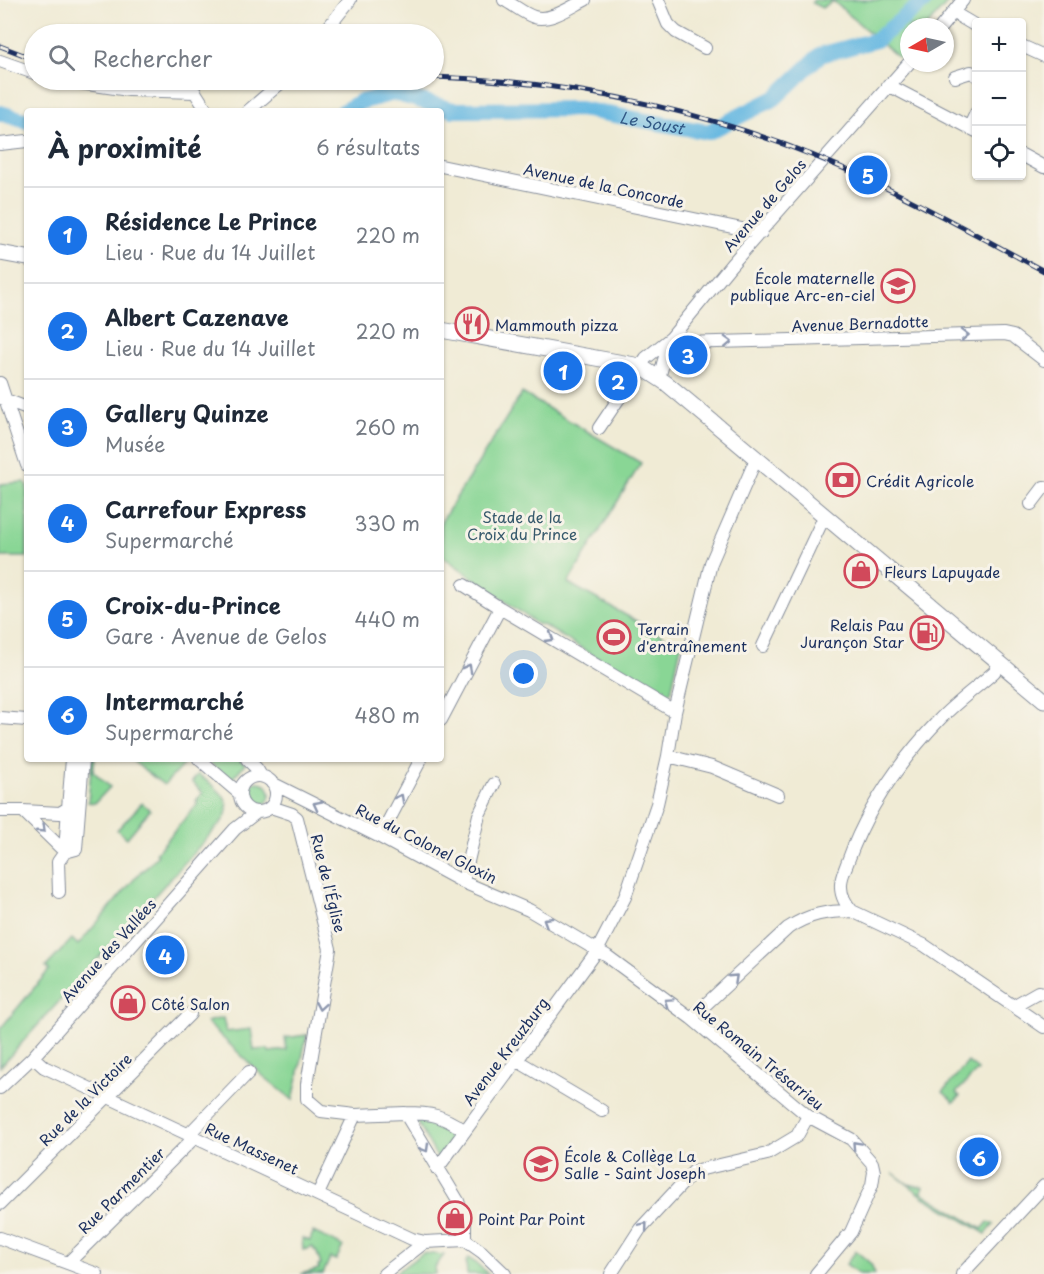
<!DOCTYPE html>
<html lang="fr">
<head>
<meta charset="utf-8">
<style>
  body { margin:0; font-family:"Playpen Sans",sans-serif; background:#f2f2f3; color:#1f2937 }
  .controls { position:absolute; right:18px; top:18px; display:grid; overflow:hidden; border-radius:6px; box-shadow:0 2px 4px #0004 }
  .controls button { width:54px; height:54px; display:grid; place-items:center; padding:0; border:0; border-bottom:2px solid #e0e1e3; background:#fff; color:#1f2937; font:30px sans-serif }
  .compass { position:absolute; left:900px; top:18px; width:54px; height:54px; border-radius:50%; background:#fff; box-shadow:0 2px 4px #0004; rotate:261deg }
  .you { position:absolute; left:524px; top:674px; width:21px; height:21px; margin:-15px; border:4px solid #fff; border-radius:50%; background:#1a73e8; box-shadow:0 0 0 9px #1a73e833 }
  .badge { display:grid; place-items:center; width:39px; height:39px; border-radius:50%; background:#1a73e8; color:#fff; font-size:20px; font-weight:700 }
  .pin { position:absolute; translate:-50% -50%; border:3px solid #fff; box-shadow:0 2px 6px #0006 }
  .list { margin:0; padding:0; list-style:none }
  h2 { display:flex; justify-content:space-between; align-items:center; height:78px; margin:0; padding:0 24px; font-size:26px }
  h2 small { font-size:20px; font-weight:400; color:#747a83 }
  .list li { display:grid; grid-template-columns:39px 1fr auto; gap:18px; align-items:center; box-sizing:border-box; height:96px; padding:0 24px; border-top:2px solid #e0e1e3 }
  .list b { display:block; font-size:22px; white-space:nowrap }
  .list p { margin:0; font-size:20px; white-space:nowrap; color:#747a83 }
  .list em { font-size:20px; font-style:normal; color:#747a83 }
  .icon { flex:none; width:33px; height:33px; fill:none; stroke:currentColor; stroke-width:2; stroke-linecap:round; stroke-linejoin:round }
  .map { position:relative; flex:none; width:1044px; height:1274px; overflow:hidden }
  .search { position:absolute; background:#fff; box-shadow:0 2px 4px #0004; left:24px; top:24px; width:420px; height:66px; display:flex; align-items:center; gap:15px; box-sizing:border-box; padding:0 21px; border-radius:33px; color:#747a83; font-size:22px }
  .panel { position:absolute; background:#fff; box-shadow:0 2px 4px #0004; left:24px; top:108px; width:420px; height:654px; border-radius:6px }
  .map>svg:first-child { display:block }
</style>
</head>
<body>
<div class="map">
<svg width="1044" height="1274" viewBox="0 0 1044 1274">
  <rect width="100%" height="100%" fill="#f7f3e8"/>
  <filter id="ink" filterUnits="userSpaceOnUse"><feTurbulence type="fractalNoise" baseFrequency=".0167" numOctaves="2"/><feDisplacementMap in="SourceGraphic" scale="12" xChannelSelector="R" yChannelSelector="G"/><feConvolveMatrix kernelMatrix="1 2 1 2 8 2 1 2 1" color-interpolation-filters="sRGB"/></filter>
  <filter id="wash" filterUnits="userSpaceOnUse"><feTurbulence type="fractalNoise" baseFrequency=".008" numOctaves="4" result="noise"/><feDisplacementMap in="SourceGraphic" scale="24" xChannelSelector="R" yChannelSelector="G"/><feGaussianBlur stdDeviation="1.35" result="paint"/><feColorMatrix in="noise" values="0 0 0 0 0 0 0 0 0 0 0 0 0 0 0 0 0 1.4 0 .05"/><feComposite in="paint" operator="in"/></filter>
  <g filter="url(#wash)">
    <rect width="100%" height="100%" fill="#f0ebd5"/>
    <path fill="#89d695" stroke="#52827a" stroke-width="1.5" d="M813 0H950L926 27H909V47L899 58 833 1 822 8 812 3Z
      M522 393 641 463 568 583 681 646 671 692 662 697 543 625 537 624 441 555V522Z
      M25 482 27 486V557H0V484Z
      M92 759H95L93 771 110 787 95 803 88 802Z
      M130 759H178L184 764 164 785Z
      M205 759H239L245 764 230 781Z
      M198 774C212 785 236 798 224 819L0 1067V1029L49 970 46 967 72 939 78 945 142 870 143 871 158 855 156 853 198 803 196 801 203 793 192 782Z
      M246 794a12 12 0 1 1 24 0a12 12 0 1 1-24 0Z
      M142 803 150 810 127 838 117 830Z
      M223 1018 226 1032 251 1029 254 1050 268 1049 269 1052 287 1050 285 1038 307 1035 293 1100 262 1075 206 1022Z
      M968 1062 978 1070 956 1093 960 1096 954 1102 943 1092Z
      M424 1117 422 1121 454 1137 438 1159 415 1118Z
      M893 1173 908 1184 924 1187 921 1192 982 1229 988 1222 994 1224 986 1234 924 1197Z
      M313 1232 343 1246 336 1260 330 1258 323 1274H301L319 1269 318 1266 321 1265 316 1250H314L313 1247 303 1250 302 1238 310 1241Z
      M856 1251 871 1264 875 1274H859L846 1264Z
      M423 1253 444 1255 435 1267 436 1274H394Z
      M468 1258 476 1263 488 1274H467L466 1262Z"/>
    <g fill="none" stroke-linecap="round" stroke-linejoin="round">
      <g stroke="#66b8e1" stroke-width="16">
        <path id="s1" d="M344 111 360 102 394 93 453 110 580 109 708 132 775 98 820 55 876 40 926 0"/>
        <path d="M0 113 27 121"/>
      </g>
    </g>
  </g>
  <g filter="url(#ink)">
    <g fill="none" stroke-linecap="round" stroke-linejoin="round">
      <defs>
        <path id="minor" d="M504 0C514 5 524 14 534 17 550 22 571 7 585 0
          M658 0 668 24 676 32 705 48
          M954 13 976 26
          M941 27 963 0
          M323 34 350 0
          M1022 46 1044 56
          M0 61 34 73
          M955 77 971 72 976 75
          M59 80 129 90 195 92 207 111
          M888 85 976 131
          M248 111 284 80
          M969 128 976 113
          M0 144 27 141
          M1022 155 1044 167
          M441 166 761 233
          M671 338 682 343 1004 334 1013 336 1044 360
          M659 378 670 339
          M0 383 27 465
          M1 398 27 408
          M599 428 646 358 671 338 731 265 909 63
          M1031 504 1044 487
          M464 585 500 608 675 712
          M763 646 825 515
          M1000 664 994 672C976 688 955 703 939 720 900 761 867 808 848 861 845 870 840 878 841 887 841 897 846 904 852 911L924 945 1044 1027
          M0 718 27 720
          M441 720 500 608
          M668 756 712 767 778 795
          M72 759 68 808 60 813 23 811 65 852 76 849 83 759
          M199 759 240 794
          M247 759 257 769 261 776
          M240 794a18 18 0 1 1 36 0a18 18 0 1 1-36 0Z
          M272 783 380 837 463 882 529 910 607 956 691 1018 808 1116 851 1139 872 1163 874 1172 872 1185 851 1232 816 1274
          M271 807 292 814 297 818 330 949 307 1084V1099L321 1111 355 1115 405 1113 458 1201 465 1223V1240
          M0 811H23
          M380 837 421 759
          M463 882 479 815 494 784
          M59 892 58 862 65 852 68 808
          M1015 1005 1038 992 1044 993
          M691 1018 788 928C809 914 827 911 852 911
          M33 1057 44 1067 412 1239 425 1242 465 1240
          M516 1060 602 1111
          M0 1088 33 1057 235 829 257 812
          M405 1113C432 1113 441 1115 464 1130
          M188 1135 249 1072
          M437 1169 597 951 625 897 657 804 668 756 675 712 711 563 756 459
          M318 1194 355 1115
          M0 1204 190 1014
          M0 1238 97 1274
          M465 1240 482 1252 505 1274
          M68 1263 194 1138
          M384 1274 425 1242
          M611 1274 640 1229 694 1171 767 1154 797 1136 808 1116
          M962 1274 1044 1186"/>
        <path id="major" d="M0 253 27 258
          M441 330 640 366 666 383 720 428 1044 700"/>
      </defs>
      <use href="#minor" stroke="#868d9a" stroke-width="14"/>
      <use href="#major" stroke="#868d9a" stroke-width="17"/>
      <use href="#minor" stroke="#fff" stroke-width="12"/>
      <use href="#major" stroke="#fff" stroke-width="15"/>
      <defs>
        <path id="rail" d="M0 46 34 59
          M434 77C583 81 732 116 867 179 928 207 985 240 1044 271"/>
      </defs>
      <use href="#rail" stroke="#1b2f5e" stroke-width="5"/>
      <use href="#rail" stroke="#f7f3e8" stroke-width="3" stroke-dasharray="9" stroke-linecap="butt"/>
    </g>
    <defs><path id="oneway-chevron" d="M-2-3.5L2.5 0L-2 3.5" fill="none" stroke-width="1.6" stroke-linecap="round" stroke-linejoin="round" transform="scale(1.5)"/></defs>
    <g stroke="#8d97ae">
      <use href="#oneway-chevron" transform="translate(965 335) rotate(-1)"/>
      <use href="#oneway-chevron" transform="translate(728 342) rotate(-2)"/>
      <use href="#oneway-chevron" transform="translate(550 638) rotate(30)"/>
      <use href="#oneway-chevron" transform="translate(468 668) rotate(-62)"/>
      <use href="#oneway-chevron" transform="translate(400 798) rotate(-62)"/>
      <use href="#oneway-chevron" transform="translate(317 805) rotate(-153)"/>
      <use href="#oneway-chevron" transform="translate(42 829) rotate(44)"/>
      <use href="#oneway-chevron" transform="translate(547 921) rotate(-148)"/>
      <use href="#oneway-chevron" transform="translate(734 978) rotate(-43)"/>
      <use href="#oneway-chevron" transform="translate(668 1002) rotate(-145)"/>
      <use href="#oneway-chevron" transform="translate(320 1006) rotate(100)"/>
      <use href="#oneway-chevron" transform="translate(856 1145) rotate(-133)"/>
      <use href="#oneway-chevron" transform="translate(425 1148) rotate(60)"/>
      <use href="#oneway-chevron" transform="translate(644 1226) rotate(-50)"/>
    </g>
  </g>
  <defs>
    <symbol id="school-ring" viewBox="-11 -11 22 22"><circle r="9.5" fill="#f7f3e8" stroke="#d1495b" stroke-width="1.5"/><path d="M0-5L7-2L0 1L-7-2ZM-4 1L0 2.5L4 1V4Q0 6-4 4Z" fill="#d1495b"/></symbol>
    <symbol id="restaurant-ring" viewBox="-11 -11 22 22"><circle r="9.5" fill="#f7f3e8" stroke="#d1495b" stroke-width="1.5"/><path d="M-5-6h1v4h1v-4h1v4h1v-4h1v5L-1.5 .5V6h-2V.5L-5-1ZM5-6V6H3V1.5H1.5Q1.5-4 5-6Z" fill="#d1495b"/></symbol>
    <symbol id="bank-ring" viewBox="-11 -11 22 22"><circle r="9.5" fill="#f7f3e8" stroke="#d1495b" stroke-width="1.5"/><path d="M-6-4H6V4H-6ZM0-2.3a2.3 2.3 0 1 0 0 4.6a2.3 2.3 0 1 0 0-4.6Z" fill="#d1495b"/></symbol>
    <symbol id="shop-ring" viewBox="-11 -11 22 22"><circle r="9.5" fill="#f7f3e8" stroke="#d1495b" stroke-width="1.5"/><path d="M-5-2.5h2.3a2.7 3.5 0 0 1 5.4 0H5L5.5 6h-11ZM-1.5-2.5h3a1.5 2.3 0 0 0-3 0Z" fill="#d1495b"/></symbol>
    <symbol id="fuel-ring" viewBox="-11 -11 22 22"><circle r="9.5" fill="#f7f3e8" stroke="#d1495b" stroke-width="1.5"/><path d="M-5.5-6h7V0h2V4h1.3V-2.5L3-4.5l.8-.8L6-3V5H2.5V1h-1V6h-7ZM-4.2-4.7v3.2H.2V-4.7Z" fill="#d1495b"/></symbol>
    <symbol id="stadium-ring" viewBox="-11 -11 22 22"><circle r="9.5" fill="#f7f3e8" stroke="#d1495b" stroke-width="1.5"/><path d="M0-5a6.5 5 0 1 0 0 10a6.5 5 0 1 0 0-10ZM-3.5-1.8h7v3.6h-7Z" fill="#d1495b"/></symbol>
  </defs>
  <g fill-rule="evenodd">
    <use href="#school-ring" x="879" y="267" width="38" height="38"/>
    <use href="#restaurant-ring" x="453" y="305" width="38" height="38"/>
    <use href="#bank-ring" x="824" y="461" width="38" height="38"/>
    <use href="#shop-ring" x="842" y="552" width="38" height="38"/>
    <use href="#fuel-ring" x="908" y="614" width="38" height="38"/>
    <use href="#stadium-ring" x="595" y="618" width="38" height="38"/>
    <use href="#shop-ring" x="109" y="984" width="38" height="38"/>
    <use href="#school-ring" x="522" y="1145" width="38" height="38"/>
    <use href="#shop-ring" x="436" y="1199" width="38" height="38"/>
  </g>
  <g text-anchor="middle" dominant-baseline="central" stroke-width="6" stroke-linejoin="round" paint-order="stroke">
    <g font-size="15" fill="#1b2f5e" stroke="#f7f3e8">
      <text transform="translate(604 185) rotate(12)">Avenue de la Concorde</text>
      <text transform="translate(764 205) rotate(-49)">Avenue de Gelos</text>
      <text transform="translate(860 323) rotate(-2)">Avenue Bernadotte</text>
      <text transform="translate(427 843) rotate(27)">Rue du Colonel Gloxin</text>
      <text transform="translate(329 883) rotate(76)">Rue de l'Église</text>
      <text transform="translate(108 950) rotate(-48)">Avenue des Vallées</text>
      <text transform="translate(505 1051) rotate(-53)">Avenue Kreuzburg</text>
      <text transform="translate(759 1055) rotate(39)">Rue Romain Trésarrieu</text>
      <text transform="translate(85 1099) rotate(-45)">Rue de la Victoire</text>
      <text transform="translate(252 1148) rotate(25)">Rue Massenet</text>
      <text transform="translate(121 1190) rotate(-45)">Rue Parmentier</text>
    </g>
    <g font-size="15" fill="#1b2f5e" stroke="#f7f3e8" text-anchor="start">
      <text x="875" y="277" text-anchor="end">École maternelle<tspan x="875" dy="17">publique Arc-en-ciel</tspan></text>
      <text x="495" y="324">Mammouth pizza</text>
      <text x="866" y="480">Crédit Agricole</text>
      <text x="884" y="571">Fleurs Lapuyade</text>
      <text x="904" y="624" text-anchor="end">Relais Pau<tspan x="904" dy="17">Jurançon Star</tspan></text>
      <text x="637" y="628">Terrain<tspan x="637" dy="17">d'entraînement</tspan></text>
      <text x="151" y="1003">Côté Salon</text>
      <text x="564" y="1155">École &amp; Collège La<tspan x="564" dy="17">Salle - Saint Joseph</tspan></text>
      <text x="478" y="1218">Point Par Point</text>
    </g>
    <g font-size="15" fill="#36596c" stroke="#f7f3e8">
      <text x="522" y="516">Stade de la<tspan x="522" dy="17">Croix du Prince</tspan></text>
    </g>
    <g font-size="16" font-style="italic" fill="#325885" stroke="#f7f3e8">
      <text stroke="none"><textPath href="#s1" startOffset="315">Le Soust</textPath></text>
    </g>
  </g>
</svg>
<div class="controls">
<button>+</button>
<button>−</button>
<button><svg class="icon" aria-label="locate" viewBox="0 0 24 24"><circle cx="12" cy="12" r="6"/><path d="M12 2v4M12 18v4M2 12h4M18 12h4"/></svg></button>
</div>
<svg class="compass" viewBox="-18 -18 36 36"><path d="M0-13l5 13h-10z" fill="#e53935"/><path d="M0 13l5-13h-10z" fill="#747a83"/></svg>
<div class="you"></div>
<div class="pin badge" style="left:563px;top:371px">1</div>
<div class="pin badge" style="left:618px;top:381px">2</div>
<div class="pin badge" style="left:688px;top:355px">3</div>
<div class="pin badge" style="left:165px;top:955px">4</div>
<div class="pin badge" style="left:868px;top:175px">5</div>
<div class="pin badge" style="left:979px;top:1157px">6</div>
<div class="search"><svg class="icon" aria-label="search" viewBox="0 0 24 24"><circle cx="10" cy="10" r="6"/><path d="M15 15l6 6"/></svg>Rechercher</div>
<section class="panel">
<h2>À proximité<small>6 résultats</small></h2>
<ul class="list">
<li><span class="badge">1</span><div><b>Résidence Le Prince</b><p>Lieu · Rue du 14 Juillet</p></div><em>220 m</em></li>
<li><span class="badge">2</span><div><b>Albert Cazenave</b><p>Lieu · Rue du 14 Juillet</p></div><em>220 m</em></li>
<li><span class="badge">3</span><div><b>Gallery Quinze</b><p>Musée</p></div><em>260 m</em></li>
<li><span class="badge">4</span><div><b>Carrefour Express</b><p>Supermarché</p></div><em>330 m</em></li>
<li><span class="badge">5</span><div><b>Croix-du-Prince</b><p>Gare · Avenue de Gelos</p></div><em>440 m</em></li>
<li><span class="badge">6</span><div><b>Intermarché</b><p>Supermarché</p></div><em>480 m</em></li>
</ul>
</section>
</div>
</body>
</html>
